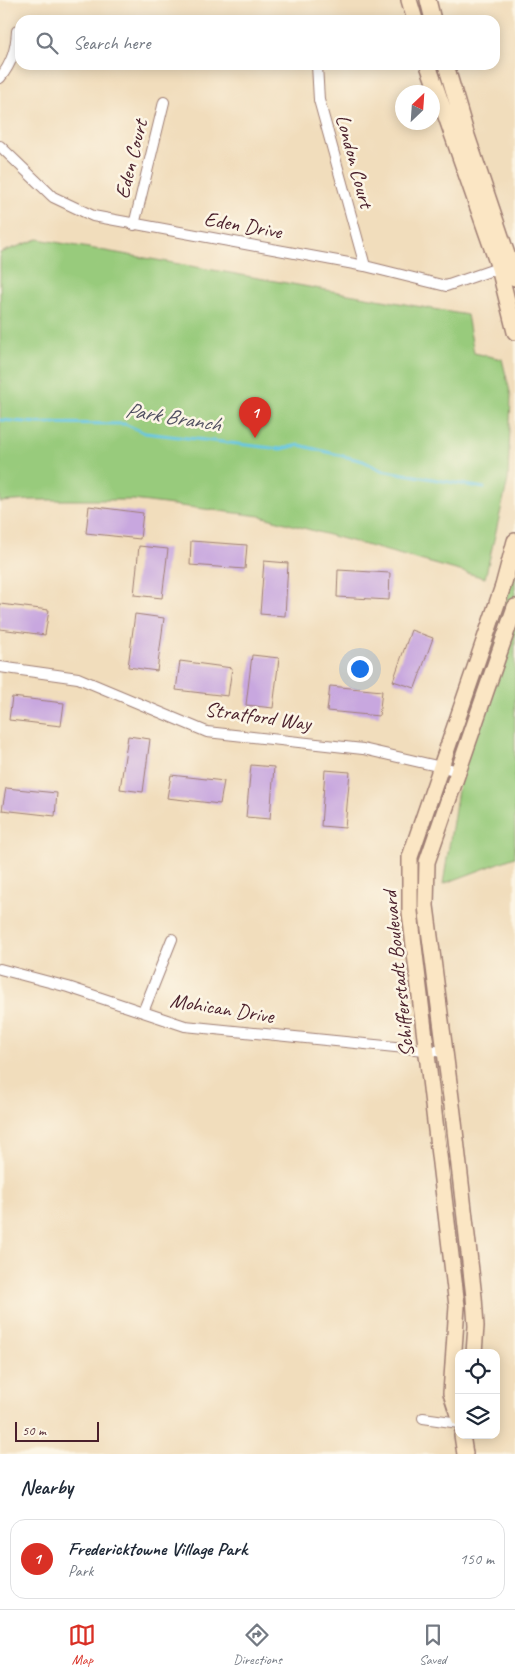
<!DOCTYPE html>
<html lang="en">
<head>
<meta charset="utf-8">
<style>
  body { margin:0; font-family:Caveat,sans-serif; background:#f6f6f7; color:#1f2937 }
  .controls { position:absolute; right:15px; bottom:15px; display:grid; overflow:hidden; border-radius:10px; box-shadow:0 2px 12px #0003 }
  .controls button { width:45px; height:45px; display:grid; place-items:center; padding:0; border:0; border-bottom:1px solid #e0e1e3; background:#fff; color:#1f2937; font:25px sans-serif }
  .compass { position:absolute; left:395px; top:85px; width:45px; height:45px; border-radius:50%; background:#fff; box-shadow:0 2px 12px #0003; rotate:25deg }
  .scale { position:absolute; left:15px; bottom:12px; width:84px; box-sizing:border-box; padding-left:5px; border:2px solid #4a1f2b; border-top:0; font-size:14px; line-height:18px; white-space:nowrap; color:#4a1f2b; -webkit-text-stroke:4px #fcf5e5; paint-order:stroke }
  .you { position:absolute; left:359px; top:668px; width:18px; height:18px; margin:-12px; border:4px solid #fff; border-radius:50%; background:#1a73e8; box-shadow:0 0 0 8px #1a73e833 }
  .badge { display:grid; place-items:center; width:32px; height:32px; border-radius:50%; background:#d93025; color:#fff; font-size:16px; font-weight:700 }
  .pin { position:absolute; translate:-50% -41px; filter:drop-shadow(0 1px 2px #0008) }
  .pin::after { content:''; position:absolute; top:26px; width:18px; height:15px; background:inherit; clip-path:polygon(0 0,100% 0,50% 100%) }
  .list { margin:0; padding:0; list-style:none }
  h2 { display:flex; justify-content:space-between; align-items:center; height:65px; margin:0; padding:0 20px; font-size:21px }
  h2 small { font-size:16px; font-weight:400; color:#747a83 }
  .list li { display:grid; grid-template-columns:32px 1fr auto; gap:15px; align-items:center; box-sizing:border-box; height:80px; margin:0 10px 10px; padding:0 10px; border:1px solid #e0e1e3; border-radius:15px }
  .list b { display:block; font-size:19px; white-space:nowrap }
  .list p { margin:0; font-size:16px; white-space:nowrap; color:#747a83 }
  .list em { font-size:16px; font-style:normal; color:#747a83 }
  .icon { flex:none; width:28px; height:28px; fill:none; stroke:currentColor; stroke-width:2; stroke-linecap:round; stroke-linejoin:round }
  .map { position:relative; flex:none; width:515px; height:1454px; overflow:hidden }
  .search { position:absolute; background:#fff; box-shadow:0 2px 12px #0003; left:15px; right:15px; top:15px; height:55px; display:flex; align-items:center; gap:12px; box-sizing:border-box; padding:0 18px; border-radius:15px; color:#747a83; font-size:19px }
  .sheet { height:155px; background:#fff }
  nav { display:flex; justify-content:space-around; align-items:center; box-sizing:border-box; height:70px; border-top:1px solid #e0e1e3; background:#fff; font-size:14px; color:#747a83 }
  nav a { display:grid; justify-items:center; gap:2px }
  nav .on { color:#d93025 }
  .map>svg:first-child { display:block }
</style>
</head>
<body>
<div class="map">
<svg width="515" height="1454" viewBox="0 0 515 1454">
  <rect width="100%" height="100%" fill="#fcf5e5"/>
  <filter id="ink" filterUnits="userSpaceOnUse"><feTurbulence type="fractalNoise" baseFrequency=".02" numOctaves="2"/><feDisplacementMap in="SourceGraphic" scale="10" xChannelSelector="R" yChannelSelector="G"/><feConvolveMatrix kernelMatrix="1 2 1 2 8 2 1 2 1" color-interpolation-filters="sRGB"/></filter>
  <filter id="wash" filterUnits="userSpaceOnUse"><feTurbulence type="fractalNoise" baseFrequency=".0096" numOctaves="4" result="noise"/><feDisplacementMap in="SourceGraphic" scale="20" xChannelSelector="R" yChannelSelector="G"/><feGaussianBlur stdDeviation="1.12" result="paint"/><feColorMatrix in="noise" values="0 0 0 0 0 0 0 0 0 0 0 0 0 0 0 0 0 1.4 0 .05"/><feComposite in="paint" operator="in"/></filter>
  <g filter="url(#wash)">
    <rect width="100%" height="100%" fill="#f1ddbc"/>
    <path fill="#98cb7c" stroke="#717554" d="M38 239 467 315 474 353 502 359 511 396 508 480 485 578 260 516 133 500H31L0 502V253Z
      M515 570V857L443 884 468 727Z"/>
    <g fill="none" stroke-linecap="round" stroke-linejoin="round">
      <path stroke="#66c6e4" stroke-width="3" d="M0 420 38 423 125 424 145 433 281 449 299 445 363 461 381 470 484 488"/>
    </g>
    <g id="blocks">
      <path fill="#c8a7df" d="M89 506 143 513 140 539 86 533Z
        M191 541 247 545 245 569 190 565Z
        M139 546 168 549 162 598 134 595Z
        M264 561 288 563 285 616 260 614Z
        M338 570 390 573 389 600 337 597Z
        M0 604 49 610 45 635 0 629Z
        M135 614 164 618 157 671 128 667Z
        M411 630 433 638 415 688 393 681Z
        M252 655 279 658 273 708 246 705Z
        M180 661 232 668 228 696 176 690Z
        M330 686 382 691 379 716 327 711Z
        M12 697 64 703 61 726 9 720Z
        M128 736 150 739 143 792 120 789Z
        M251 765 274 767 270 819 246 817Z
        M325 770 350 772 345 828 321 826Z
        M171 775 224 781 220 804 167 798Z
        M6 788 57 793 55 816 2 810Z"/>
    </g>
  </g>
  <g filter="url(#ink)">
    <use href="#blocks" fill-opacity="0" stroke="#9e7e74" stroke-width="1"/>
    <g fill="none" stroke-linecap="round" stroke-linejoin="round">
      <defs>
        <path id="minor" d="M317 65 319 100 365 266
          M0 78C12 63 16 49 17 31
          M0 146 53 197 93 216 365 266 446 286 504 266
          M134 225 164 102
          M0 667 78 678 207 732 363 749 459 771
          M0 969 68 987 185 1026 445 1052
          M143 1012 172 939
          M423 1418 459 1423"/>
        <path id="secondary" d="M409 0 415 20
          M428 0 433 20
          M428 65 499 268 515 332
          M446 65 466 133 515 278
          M474 1353 476 1326 474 1297 453 1113 426 906 427 862 515 607
          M459 1418 451 1393 457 1306 410 912V857L503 586 515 541
          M462 1435 465 1454"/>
      </defs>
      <use href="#minor" stroke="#9e7e74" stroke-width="12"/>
      <use href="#secondary" stroke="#9e7e74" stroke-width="18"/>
      <use href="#minor" stroke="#fff" stroke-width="10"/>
      <use href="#secondary" stroke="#fbe6c4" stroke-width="15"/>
    </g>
  </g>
  <g text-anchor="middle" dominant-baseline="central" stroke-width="5" stroke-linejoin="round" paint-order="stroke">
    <g font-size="21" fill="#4a1f2b" stroke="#fcf5e5">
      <text transform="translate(131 159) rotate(-76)">Eden Court</text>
      <text transform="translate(355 161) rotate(75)">London Court</text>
      <text transform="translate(243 225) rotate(10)">Eden Drive</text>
      <text transform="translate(258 716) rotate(8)">Stratford Way</text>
      <text transform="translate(398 974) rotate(-96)">Schifferstadt Boulevard</text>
      <text transform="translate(222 1008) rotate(9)">Mohican Drive</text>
    </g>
    <g font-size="22" font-style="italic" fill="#525162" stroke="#fcf5e5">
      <text transform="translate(173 417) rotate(9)">Park Branch</text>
    </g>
  </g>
</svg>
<div class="controls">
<button><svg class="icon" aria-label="locate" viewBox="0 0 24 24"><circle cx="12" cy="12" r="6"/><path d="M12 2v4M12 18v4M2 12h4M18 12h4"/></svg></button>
<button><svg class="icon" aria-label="layers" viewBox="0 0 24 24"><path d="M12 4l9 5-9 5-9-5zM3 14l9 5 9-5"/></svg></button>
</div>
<svg class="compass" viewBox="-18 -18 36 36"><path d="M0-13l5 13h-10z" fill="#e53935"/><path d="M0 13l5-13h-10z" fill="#747a83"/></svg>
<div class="scale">50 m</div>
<div class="you"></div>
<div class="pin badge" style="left:255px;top:438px">1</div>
<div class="search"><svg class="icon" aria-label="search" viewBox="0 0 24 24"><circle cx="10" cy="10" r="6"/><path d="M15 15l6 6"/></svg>Search here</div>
</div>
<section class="sheet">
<h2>Nearby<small></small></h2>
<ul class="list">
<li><span class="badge">1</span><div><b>Fredericktowne Village Park</b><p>Park</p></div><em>150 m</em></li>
</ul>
</section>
<nav>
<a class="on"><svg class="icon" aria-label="map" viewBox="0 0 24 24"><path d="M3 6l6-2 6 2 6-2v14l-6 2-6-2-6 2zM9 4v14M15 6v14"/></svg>Map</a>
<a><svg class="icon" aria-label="directions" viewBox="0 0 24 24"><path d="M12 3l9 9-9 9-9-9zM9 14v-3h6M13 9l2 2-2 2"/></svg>Directions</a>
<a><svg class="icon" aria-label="saved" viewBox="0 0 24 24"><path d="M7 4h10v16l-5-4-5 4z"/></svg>Saved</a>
</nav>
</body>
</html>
